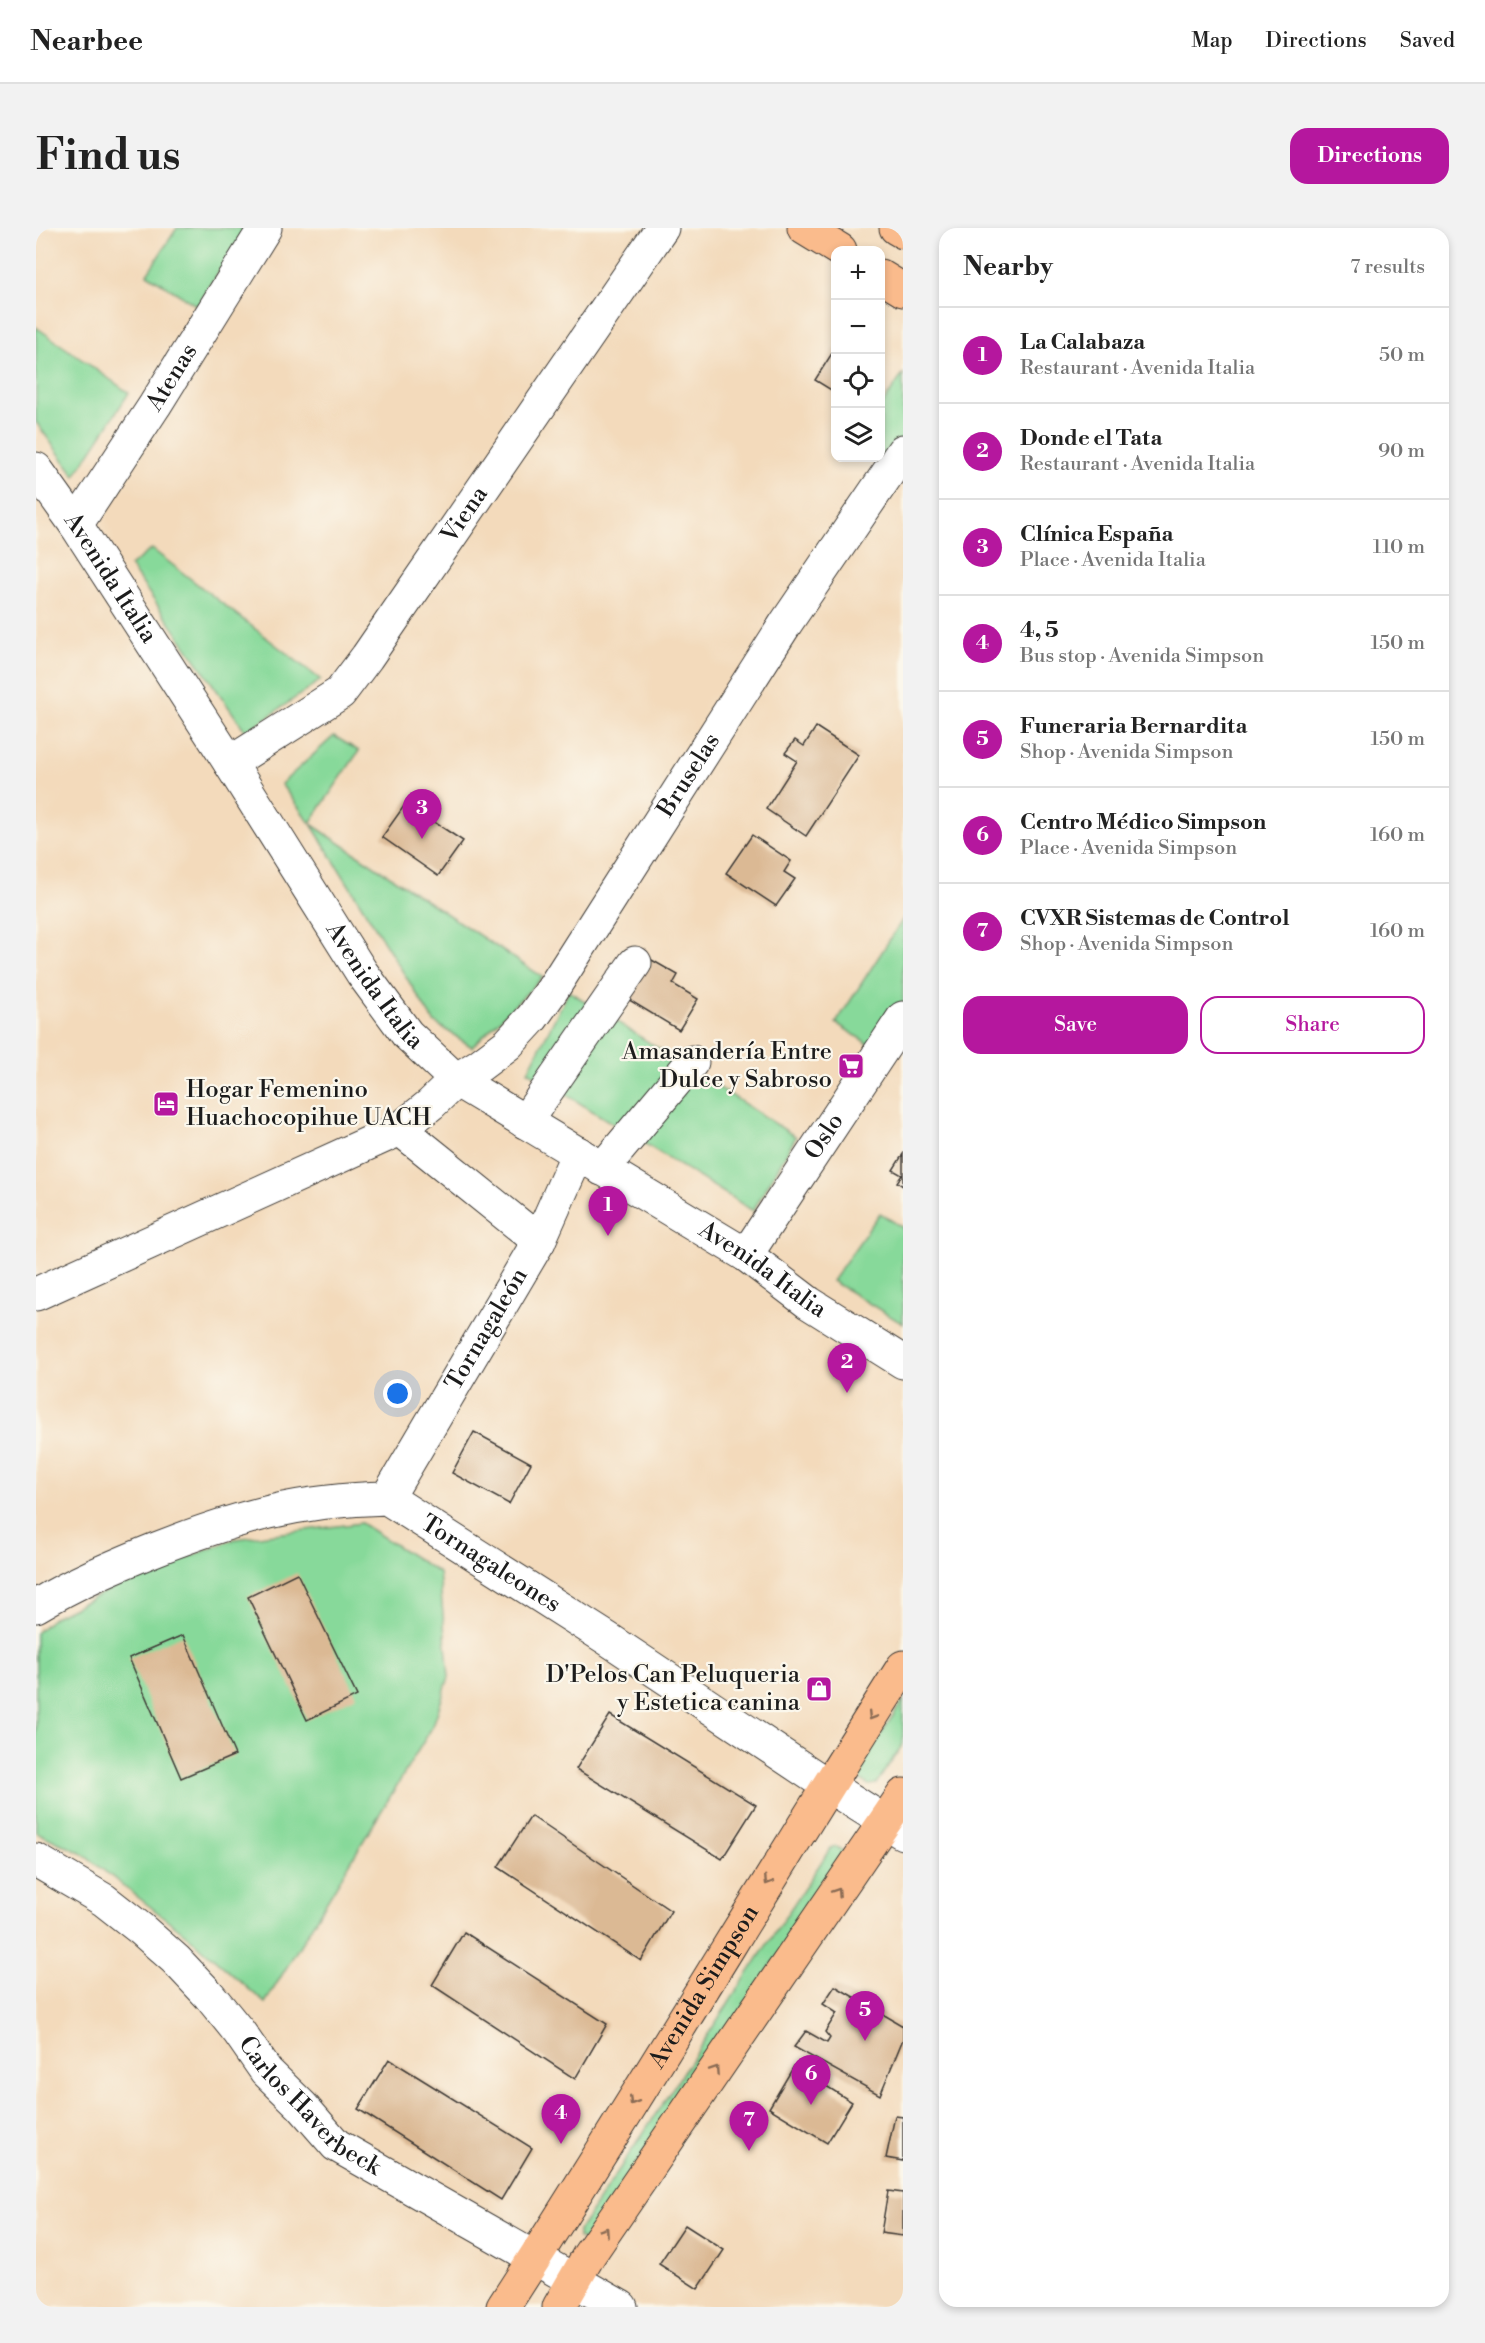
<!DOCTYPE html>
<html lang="en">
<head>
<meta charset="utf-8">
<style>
  body { margin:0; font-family:"Libre Bodoni",serif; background:#f2f2f2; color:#222 }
  .controls { position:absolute; right:18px; top:18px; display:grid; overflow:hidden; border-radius:12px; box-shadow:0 3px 9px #0003 }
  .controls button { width:54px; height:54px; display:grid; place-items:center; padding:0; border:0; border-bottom:2px solid #e0e0e0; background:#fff; color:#222; font:30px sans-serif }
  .you { position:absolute; left:362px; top:1166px; width:21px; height:21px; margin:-15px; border:4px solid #fff; border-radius:50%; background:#1a73e8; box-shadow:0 0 0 9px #1a73e833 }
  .badge { display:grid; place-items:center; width:39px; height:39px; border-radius:50%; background:#b5179e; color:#fff; font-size:20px; font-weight:700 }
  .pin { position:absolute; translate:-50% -50px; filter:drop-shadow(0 2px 3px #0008) }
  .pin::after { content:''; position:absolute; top:32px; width:21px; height:18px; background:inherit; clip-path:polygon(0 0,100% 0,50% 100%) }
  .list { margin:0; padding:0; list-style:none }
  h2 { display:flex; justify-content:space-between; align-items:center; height:78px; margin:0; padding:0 24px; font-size:26px }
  h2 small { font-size:20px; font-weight:400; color:#767676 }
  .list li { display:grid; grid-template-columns:39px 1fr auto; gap:18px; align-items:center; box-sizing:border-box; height:96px; padding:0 24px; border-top:2px solid #e0e0e0 }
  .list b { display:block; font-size:22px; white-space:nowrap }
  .list p { margin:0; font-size:20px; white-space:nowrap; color:#767676 }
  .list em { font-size:20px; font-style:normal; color:#767676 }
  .actions { display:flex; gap:12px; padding:18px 24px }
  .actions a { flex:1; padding:14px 0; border:2px solid #b5179e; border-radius:18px; text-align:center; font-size:21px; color:#b5179e }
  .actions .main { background:#b5179e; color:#fff }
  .icon { flex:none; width:33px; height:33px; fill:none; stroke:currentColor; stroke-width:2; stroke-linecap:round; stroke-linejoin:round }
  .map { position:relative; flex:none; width:867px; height:2079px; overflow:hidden; border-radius:18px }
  header { display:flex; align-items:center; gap:36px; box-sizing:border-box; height:84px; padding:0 30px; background:#fff; border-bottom:2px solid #e0e0e0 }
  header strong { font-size:28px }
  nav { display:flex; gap:33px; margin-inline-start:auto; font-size:21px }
  .intro { display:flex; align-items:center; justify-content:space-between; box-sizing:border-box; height:144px; padding:0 36px }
  h1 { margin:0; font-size:42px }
  .button { padding:15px 27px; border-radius:18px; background:#b5179e; color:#fff; font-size:21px; font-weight:700 }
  main { display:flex; gap:36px; padding:0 36px }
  aside { flex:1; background:#fff; border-radius:18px; box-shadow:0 3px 9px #0003 }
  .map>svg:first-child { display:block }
</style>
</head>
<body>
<header>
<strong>Nearbee</strong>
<nav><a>Map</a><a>Directions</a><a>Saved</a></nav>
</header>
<div class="intro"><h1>Find us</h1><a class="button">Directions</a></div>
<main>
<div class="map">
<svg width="867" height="2079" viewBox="0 0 867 2079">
  <rect width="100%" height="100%" fill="#fbf7ec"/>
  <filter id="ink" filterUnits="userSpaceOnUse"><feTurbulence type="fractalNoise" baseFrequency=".0167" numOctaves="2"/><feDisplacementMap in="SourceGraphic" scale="12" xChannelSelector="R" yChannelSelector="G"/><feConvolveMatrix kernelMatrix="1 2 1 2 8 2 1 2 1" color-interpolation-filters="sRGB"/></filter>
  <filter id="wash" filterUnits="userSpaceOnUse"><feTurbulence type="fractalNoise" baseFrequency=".008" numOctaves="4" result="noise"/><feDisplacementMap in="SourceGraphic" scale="24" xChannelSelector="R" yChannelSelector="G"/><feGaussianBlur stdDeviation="1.35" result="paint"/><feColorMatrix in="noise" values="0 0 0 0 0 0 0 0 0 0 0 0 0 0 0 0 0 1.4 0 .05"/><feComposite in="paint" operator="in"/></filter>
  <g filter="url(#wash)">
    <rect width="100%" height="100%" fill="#f3dabb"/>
    <path fill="#87d99a" stroke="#527a5b" stroke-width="1.5" d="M141 0H211L161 78 111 46Z
      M0 99 93 165 39 248 0 194Z
      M867 146V211L844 230 845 178Z
      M116 321 285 452 210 504 94 338Z
      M298 508 323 523 274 595 245 556Z
      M275 596 479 731 507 749 436 819 398 794Z
      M867 691V781L840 821 800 795Z
      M533 763 760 909 717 983 492 843Z
      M844 985 867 1000V1096L796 1053Z
      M325 1295 403 1345 413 1449 397 1498 229 1775 152 1708 45 1625 0 1604V1405L18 1389 89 1354 199 1311Z
      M867 1472V1516L840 1556 833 1557 822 1550 821 1543Z
      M800 1619 807 1623V1632L549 2012 542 2010V2004L794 1621Z"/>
    <g id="blocks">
      <path fill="#dbb994" d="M800 119V165L779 152Z
        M780 499 823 527 770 608 730 581 761 533 749 525 759 512 768 518Z
        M373 571 401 590 398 594 427 613 402 648 346 609Z
        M716 607 755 633 748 644 759 651 740 678 690 645Z
        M614 731 642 747 637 756 662 771 643 802 590 770Z
        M867 926V958L861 954 866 947 857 942Z
        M438 1204 495 1235 473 1276 416 1245Z
        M261 1345 321 1468 271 1492 212 1369Z
        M147 1407 199 1527 145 1550 93 1430Z
        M574 1487 720 1577 686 1631 540 1541Z
        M495 1588 635 1683 605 1733 462 1639Z
        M428 1704 571 1796 539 1851 396 1757Z
        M799 1758 867 1798V1811L844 1867 758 1819 770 1803 791 1815 794 1810 789 1804 801 1785 787 1776Z
        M353 1831 496 1920 465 1972 322 1881Z
        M758 1838 816 1874 791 1915 733 1880Z
        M859 1888 867 1889V1933L850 1930Z
        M852 1963 867 1965V2008L845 2005Z
        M649 1997 688 2022 662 2061 623 2036Z"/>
    </g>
  </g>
  <g filter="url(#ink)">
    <use href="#blocks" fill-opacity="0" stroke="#3c3834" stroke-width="1.5"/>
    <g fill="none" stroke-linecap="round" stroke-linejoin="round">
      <defs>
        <g id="minor">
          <path id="s1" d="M0 241 40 297 194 535 326 745 371 806 420 852 710 1027 773 1075 867 1134"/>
          <path id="s2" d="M40 297 119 177 229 0"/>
          <path id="s3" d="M194 535 304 465 331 429 626 0"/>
          <path d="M489 894 599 735"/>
          <path d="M364 901 503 1013"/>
          <path d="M566 941 656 834"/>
          <path id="s4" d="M710 1027 867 790"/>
          <path id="s5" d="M0 1066 364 901 395 876 420 852 444 837 472 816 496 790 516 762 750 395 867 223"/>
          <path id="s6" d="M351 1270 503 1013 542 925"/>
          <path id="s7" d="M0 1378C38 1355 78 1338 120 1321 202 1289 261 1272 351 1270L572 1411 791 1557 867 1605"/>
          <path id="s8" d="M0 1632 68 1672 105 1701 140 1732 173 1767 203 1804 230 1843 266 1878 300 1917 585 2079"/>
        </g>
        <g id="major">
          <path d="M768 0 804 22"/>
          <path d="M860 0 867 4"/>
          <path d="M844 48 867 62"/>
          <path id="s9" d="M467 2079C604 1868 732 1651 867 1439"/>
          <path d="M523 2079 553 2027 867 1567"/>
        </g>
      </defs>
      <use href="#minor" stroke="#3c3834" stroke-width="35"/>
      <use href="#major" stroke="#3c3834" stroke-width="35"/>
      <use href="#minor" stroke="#fff" stroke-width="33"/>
      <use href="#major" stroke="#fabb8c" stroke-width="33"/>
    </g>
    <defs><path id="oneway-chevron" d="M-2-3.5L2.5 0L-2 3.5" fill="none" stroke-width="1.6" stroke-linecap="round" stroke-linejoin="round" transform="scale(1.5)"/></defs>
    <g stroke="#8b6c54">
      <use href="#oneway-chevron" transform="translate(836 1488) rotate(122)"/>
      <use href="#oneway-chevron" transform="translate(732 1653) rotate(122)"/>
      <use href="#oneway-chevron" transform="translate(801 1664) rotate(-56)"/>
      <use href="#oneway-chevron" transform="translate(679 1842) rotate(-56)"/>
      <use href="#oneway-chevron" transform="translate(597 1873) rotate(122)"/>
      <use href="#oneway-chevron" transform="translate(569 2003) rotate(-56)"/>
    </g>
  </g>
  <defs>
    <symbol id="supermarket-square" viewBox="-11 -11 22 22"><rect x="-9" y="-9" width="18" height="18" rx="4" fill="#b5179e" stroke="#fbf7ec"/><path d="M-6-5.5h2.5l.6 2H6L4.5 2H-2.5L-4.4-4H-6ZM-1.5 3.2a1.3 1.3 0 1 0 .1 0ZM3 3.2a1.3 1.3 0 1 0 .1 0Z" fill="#fff"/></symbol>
    <symbol id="hotel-square" viewBox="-11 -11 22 22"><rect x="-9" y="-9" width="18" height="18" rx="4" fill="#b5179e" stroke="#fbf7ec"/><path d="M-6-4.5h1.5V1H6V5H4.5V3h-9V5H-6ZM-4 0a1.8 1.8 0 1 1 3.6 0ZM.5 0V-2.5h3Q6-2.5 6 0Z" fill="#fff"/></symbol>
    <symbol id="shop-square" viewBox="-11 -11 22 22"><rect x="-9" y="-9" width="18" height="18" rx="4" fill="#b5179e" stroke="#fbf7ec"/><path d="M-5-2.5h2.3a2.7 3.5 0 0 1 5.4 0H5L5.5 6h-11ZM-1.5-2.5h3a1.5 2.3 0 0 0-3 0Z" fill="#fff"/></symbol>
  </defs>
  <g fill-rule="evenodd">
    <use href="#supermarket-square" x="800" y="823" width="30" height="30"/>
    <use href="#hotel-square" x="115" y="861" width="30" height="30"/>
    <use href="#shop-square" x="768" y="1446" width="30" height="30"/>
  </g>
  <g text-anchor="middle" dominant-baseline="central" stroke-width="4.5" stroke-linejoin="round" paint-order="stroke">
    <g font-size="24" fill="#1c1c1c" stroke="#fbf7ec">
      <text stroke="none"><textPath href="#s2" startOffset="176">Atenas</textPath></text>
      <text stroke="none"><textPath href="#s3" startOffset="348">Viena</textPath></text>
      <text stroke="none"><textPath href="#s1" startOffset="132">Avenida Italia</textPath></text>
      <text stroke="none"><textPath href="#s5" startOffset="862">Bruselas</textPath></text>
      <text stroke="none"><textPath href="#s1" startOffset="618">Avenida Italia</textPath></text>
      <text stroke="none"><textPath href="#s4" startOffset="142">Oslo</textPath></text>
      <text stroke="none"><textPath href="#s1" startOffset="1104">Avenida Italia</textPath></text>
      <text stroke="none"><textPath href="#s6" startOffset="196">Tornagaleón</textPath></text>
      <text stroke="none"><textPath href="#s7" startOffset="494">Tornagaleones</textPath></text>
      <text stroke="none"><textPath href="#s9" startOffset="378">Avenida Simpson</textPath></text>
      <text stroke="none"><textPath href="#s8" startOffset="372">Carlos Haverbeck</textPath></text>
    </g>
    <g font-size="24" fill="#1c1c1c" stroke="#fbf7ec" text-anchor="end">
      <text x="796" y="824">Amasandería Entre<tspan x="796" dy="28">Dulce y Sabroso</tspan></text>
      <text x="150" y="862" text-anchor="start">Hogar Femenino<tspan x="150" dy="28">Huachocopihue UACH</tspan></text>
      <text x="764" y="1447">D'Pelos Can Peluqueria<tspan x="764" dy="28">y Estetica canina</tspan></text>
    </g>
  </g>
</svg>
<div class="controls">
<button>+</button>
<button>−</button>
<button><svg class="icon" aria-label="locate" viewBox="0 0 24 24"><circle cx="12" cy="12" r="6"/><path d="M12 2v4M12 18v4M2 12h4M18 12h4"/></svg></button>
<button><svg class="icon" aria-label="layers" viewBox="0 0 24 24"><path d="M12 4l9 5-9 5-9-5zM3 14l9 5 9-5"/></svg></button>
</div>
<div class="you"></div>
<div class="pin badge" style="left:572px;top:1008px">1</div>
<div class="pin badge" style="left:811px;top:1165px">2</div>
<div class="pin badge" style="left:386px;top:611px">3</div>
<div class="pin badge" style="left:525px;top:1916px">4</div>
<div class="pin badge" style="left:829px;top:1813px">5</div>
<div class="pin badge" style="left:775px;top:1877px">6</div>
<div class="pin badge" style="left:713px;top:1923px">7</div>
</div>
<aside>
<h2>Nearby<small>7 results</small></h2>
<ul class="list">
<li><span class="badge">1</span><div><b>La Calabaza</b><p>Restaurant · Avenida Italia</p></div><em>50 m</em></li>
<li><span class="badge">2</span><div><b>Donde el Tata</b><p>Restaurant · Avenida Italia</p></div><em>90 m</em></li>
<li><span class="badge">3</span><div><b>Clínica España</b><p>Place · Avenida Italia</p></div><em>110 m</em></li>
<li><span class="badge">4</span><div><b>4, 5</b><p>Bus stop · Avenida Simpson</p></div><em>150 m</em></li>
<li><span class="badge">5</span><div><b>Funeraria Bernardita</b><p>Shop · Avenida Simpson</p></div><em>150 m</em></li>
<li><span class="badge">6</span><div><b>Centro Médico Simpson</b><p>Place · Avenida Simpson</p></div><em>160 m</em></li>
<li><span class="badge">7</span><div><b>CVXR Sistemas de Control</b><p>Shop · Avenida Simpson</p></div><em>160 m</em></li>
</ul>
<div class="actions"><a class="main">Save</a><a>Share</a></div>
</aside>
</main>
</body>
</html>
